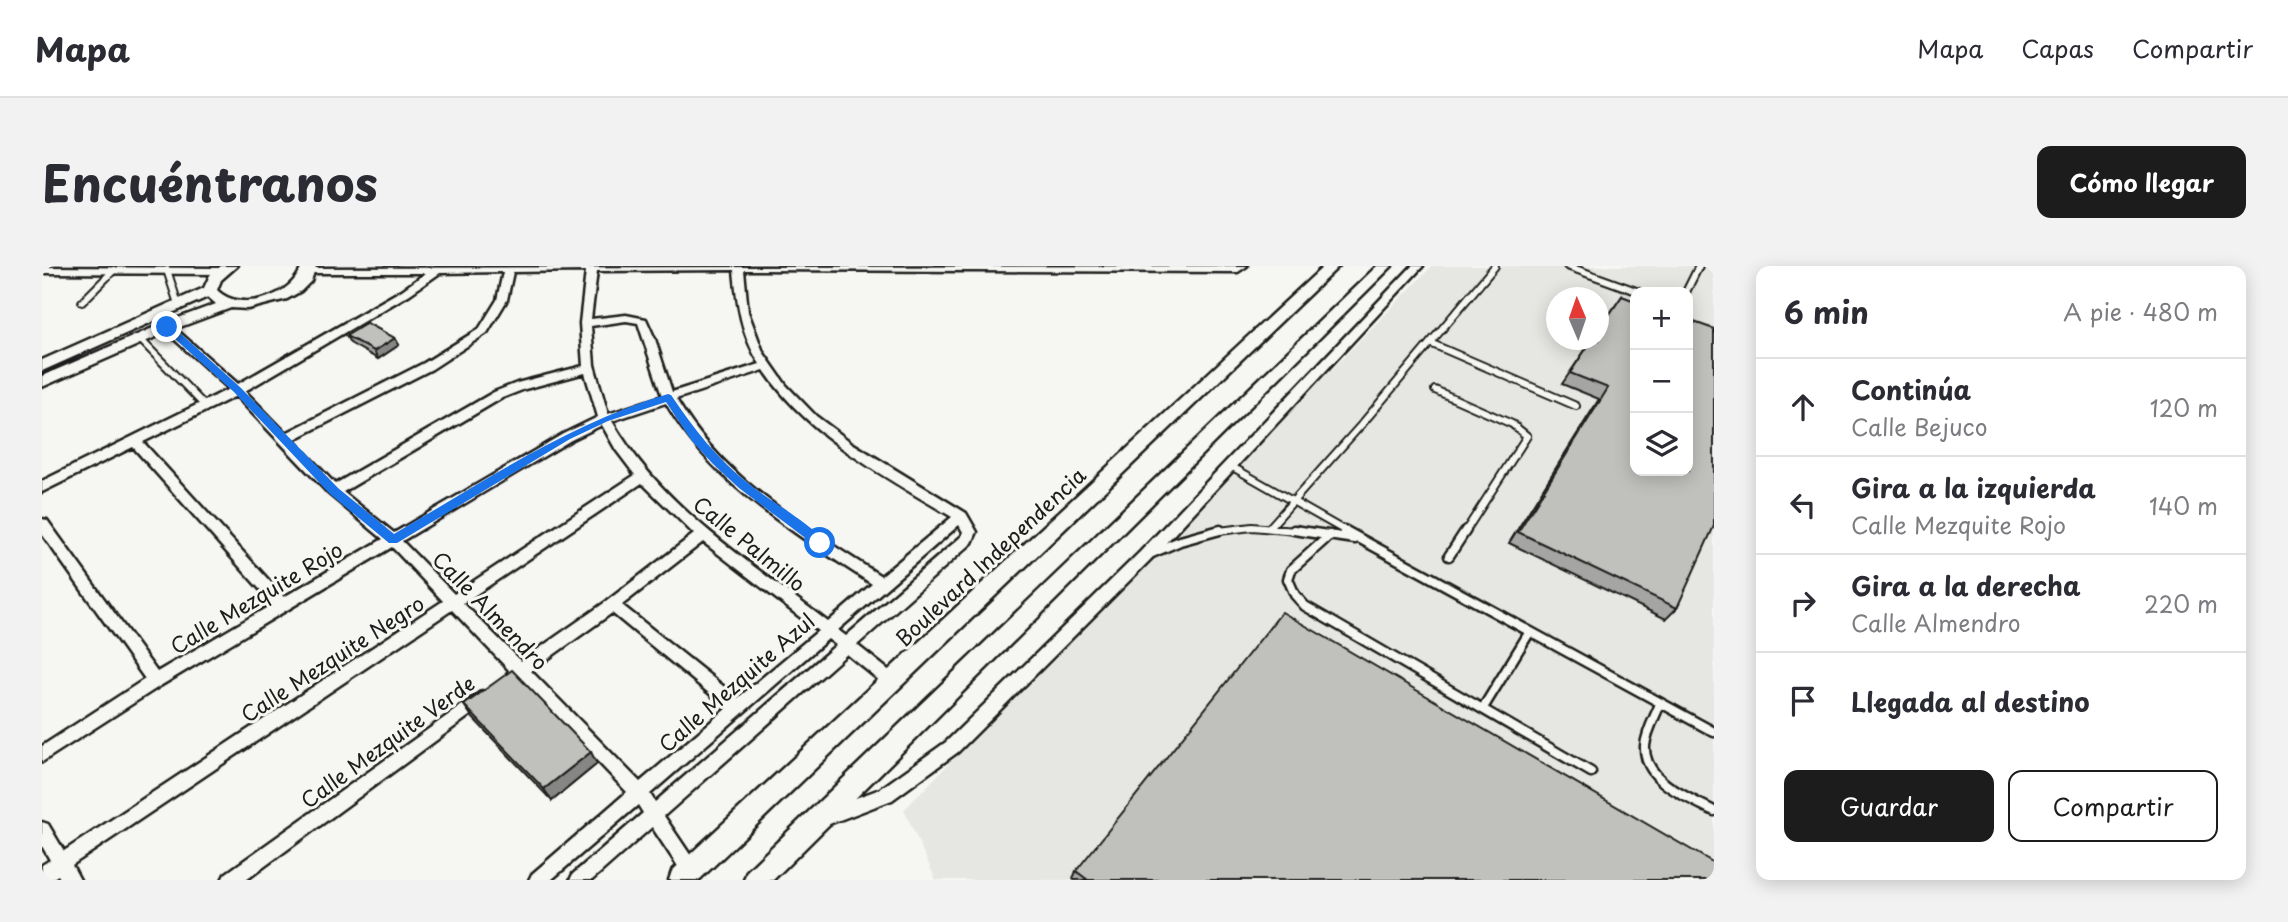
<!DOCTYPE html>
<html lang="es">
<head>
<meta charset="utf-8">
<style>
  body { margin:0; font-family:"Playpen Sans",sans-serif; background:#f2f2f3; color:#2b2b33 }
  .controls { position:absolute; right:21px; top:21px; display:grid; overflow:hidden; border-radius:14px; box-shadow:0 4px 18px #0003 }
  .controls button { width:63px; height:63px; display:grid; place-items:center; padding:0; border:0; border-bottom:2px solid #e1e1e2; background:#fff; color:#2b2b33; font:35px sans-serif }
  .compass { position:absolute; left:1504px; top:21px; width:63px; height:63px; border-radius:50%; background:#fff; box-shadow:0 4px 18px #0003; rotate:358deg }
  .stop { position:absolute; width:21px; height:21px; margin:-16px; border:5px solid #1a73e8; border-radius:50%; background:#fff }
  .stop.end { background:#1a73e8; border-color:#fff; box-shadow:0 2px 7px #0008 }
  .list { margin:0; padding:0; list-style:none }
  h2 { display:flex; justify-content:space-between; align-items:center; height:91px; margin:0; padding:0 28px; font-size:30px }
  h2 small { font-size:23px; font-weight:400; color:#7c7c81 }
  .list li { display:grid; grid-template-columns:46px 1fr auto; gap:21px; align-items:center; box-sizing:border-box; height:98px; padding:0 28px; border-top:2px solid #e1e1e2 }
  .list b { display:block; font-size:26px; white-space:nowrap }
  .list p { margin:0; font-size:23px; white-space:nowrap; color:#7c7c81 }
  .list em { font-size:23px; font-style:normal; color:#7c7c81 }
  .actions { display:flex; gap:14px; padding:21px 28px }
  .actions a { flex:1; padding:16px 0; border:2px solid #1c1c1c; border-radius:14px; text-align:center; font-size:24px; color:#1c1c1c }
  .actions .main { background:#1c1c1c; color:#fff }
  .icon { flex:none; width:38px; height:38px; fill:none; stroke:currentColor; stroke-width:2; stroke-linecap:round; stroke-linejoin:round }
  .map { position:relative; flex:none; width:1672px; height:614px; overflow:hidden; border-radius:14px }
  header { display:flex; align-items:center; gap:42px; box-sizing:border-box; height:98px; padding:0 35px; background:#fff; border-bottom:2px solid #e1e1e2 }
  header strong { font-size:33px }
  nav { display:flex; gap:38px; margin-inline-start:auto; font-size:24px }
  .intro { display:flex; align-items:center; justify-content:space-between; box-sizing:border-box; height:168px; padding:0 42px }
  h1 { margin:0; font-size:49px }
  .button { padding:18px 32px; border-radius:14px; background:#1c1c1c; color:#fff; font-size:24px; font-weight:700 }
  main { display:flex; gap:42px; padding:0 42px }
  aside { flex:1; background:#fff; border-radius:14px; box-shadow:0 4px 18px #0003 }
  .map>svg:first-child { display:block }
</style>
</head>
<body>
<header>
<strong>Mapa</strong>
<nav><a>Mapa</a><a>Capas</a><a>Compartir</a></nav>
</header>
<div class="intro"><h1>Encuéntranos</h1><a class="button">Cómo llegar</a></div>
<main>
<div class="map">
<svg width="1672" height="614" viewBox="0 0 1672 614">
  <rect width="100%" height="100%" fill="#f6f6f2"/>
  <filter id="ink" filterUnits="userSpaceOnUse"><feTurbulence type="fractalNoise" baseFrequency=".0143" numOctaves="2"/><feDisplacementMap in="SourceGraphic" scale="14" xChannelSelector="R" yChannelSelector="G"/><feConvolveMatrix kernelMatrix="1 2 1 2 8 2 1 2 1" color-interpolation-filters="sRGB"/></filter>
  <g filter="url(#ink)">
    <path fill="#e6e6e2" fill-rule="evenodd" d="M1390 0H1672V614H894L862 544ZM1593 26H1646V205H1593ZM1514 32H1556V74H1514Z"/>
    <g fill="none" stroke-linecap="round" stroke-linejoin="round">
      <defs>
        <path id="service-far1" d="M1525 0 1597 26
          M125 4 137 41
          M1644 26 1657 0
          M40 36 72 4
          M98 73 163 140
          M1388 77 1534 140
          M1393 124 1470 158 1485 170 1423 266
          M1187 199 1305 266
          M1228 261 1320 158 1453 0
          M1169 266 1210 261 1265 266"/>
        <path id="service" d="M1252 264 1313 273
          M1302 264 1672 466
          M1288 269 1249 304 1246 313 1253 329 1263 340 1549 506
          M1110 287 1138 275 1178 264
          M1407 290 1424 264
          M1618 438C1613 451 1604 466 1603 480 1601 515 1647 532 1672 545
          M1441 442 1487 367"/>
        <path id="minor" d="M1205 0 1196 6 702 4 706 46 721 86 744 119 774 150 810 177 924 247 935 266 930 277 815 379 854 410 857 415 854 420 849 422 844 420 805 388 622 550 655 599 658 605 655 611 649 614 643 611 610 561 550 614H528L531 608 601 547 596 539 509 614H487L490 608 585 526 477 413H468L465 408 467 404 410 344 30 599 38 614H19L16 609 8 614H0V599L8 594 0 580V556L6 558 22 585 401 335 350 281 118 420 0 496V480L103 413 0 268V253L5 254 115 406 231 338 91 181 0 226V215L187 123 121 63V59H129L196 118 360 24 384 7H264L263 5 268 2ZM692 4C695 37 699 69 718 98L630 126 613 73 604 53 584 49 549 53 555 5ZM544 5 538 57 541 100 475 117 452 126 293 218 251 174 390 103 445 67 465 34 471 6ZM461 6 455 34 437 63 382 97 244 167 203 125 368 28 398 7ZM584 55 596 57 620 130 566 148 552 99 549 60ZM722 104C767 171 842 210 910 251L839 310C764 262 680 213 634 133ZM543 107 556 151 521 168 352 267 301 226 460 132 483 123ZM194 130 287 228 341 273 242 331 101 176ZM624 137C670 218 754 268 830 318L786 356C707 295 620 242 570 155ZM560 159 574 184 593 209 412 328 360 275 529 174ZM600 217 652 268 565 335 479 395 421 337ZM917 259 921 266 920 270 804 370 796 364ZM661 276 776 365 696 432 580 339ZM570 347 685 442 598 516 489 405ZM786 373 794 379 613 536 608 528Z
          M1370 0H1381L1108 294 916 486 850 534 782 560 776 558 773 552 776 546 838 523 904 476 1098 286Z
          M0 1 180 2 185 5 180 8 0 7Z
          M440 425 445 427 448 432 445 437 204 614H180L183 608Z"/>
        <path id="secondary" d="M179 0H195L179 14 175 24C199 48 251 30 260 0H274L269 15 259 25 245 33 206 43 189 42 130 64 0 121V110L120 58 174 38 166 31 0 105V94L162 22 168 9Z
          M1282 0H1297L657 614H627L630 605Z
          M1335 0H1350L731 614H702L705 605Z"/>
      </defs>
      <use href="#service-far1" stroke="#1c1c1c" stroke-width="10"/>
      <use href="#service" stroke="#1c1c1c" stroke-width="13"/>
      <use href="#minor" stroke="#1c1c1c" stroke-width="5"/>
      <use href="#secondary" stroke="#1c1c1c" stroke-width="5"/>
      <use href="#service-far1" stroke="#f6f6f2" stroke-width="6"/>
      <use href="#service" stroke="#f6f6f2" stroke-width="8"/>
      <use href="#minor" fill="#f6f6f2" fill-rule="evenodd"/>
      <use href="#secondary" fill="#f6f6f2" fill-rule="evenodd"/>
    </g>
    <path fill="#a5a5a3" stroke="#1c1c1c" stroke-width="2" d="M1580 30 1635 342 1624 353 1467 277 1557 133 1520 118 1550 74H1557V63Z
      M304 70 353 72 357 79 336 93 308 77Z
      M422 439 555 498 510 535 431 452Z
      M1034 605 1672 614H1032L1031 613Z"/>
    <path fill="#868684" stroke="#1c1c1c" stroke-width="2" d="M353 72 357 79 336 93 332 85Z
      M549 486 555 498 510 535 502 523Z"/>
    <path fill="#c0c0bd" stroke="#1c1c1c" stroke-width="2" d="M1580 30 1593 35V205H1646V54L1672 63V260L1635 342 1476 266 1566 122 1528 107 1550 74H1557V64Z
      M325 57 353 72 332 85 304 70Z
      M1240 346 1672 597V614H1046L1034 605Z
      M470 404 549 486 502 523 422 439Z"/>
  </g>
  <path fill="#1a73e8" d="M122 59H129L199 122 296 222 352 268C441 216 526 158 626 128L629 129C652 163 675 193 707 218 728 235 768 257 784 277L778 281 774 280 697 222 671 198 650 175 624 136 566 155 528 173 355 277H347L288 228 192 126 122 63Z"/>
  <g text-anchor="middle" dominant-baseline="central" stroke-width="6" stroke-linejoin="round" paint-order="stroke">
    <g font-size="21" fill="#1c1c1c" stroke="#f6f6f2">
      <text transform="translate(708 277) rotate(39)">Calle Palmillo</text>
      <text transform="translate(948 290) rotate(-43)">Boulevard Independencia</text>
      <text transform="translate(214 331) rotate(-31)">Calle Mezquite Rojo</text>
      <text transform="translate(449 344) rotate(46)">Calle Almendro</text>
      <text transform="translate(290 392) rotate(-33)">Calle Mezquite Negro</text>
      <text transform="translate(694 416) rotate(-41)">Calle Mezquite Azul</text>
      <text transform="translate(345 475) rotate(-36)">Calle Mezquite Verde</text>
    </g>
  </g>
</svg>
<div class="controls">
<button>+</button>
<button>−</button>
<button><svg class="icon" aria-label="layers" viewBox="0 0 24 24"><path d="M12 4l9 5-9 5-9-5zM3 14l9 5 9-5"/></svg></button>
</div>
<svg class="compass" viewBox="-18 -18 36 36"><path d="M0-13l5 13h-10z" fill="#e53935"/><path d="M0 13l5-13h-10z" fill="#7c7c81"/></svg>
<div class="stop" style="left:778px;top:277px"></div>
<div class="stop end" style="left:125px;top:61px"></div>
</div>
<aside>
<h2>6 min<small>A pie · 480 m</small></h2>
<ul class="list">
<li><svg class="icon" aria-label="ahead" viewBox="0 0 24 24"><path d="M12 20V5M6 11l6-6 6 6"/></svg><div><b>Continúa</b><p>Calle Bejuco</p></div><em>120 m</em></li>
<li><svg class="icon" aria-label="left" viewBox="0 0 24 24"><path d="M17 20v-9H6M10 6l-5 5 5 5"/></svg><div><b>Gira a la izquierda</b><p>Calle Mezquite Rojo</p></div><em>140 m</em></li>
<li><svg class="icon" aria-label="right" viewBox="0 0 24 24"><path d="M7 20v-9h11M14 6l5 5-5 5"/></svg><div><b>Gira a la derecha</b><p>Calle Almendro</p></div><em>220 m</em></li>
<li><svg class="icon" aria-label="arrive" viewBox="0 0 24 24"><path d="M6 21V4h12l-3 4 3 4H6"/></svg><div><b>Llegada al destino</b></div></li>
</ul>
<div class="actions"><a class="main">Guardar</a><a>Compartir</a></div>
</aside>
</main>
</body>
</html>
